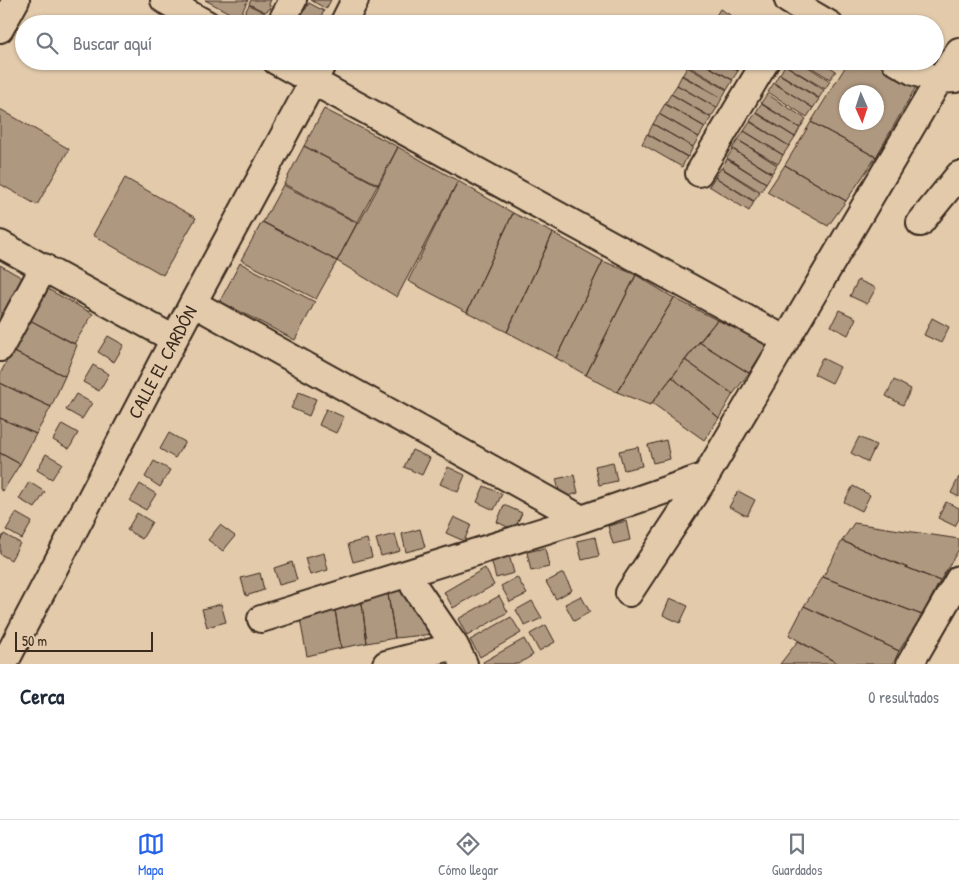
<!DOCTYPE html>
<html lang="es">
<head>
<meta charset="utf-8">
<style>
  body { margin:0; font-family:"Patrick Hand",sans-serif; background:#f6f6f7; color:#1f2937 }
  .compass { position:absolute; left:839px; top:85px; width:45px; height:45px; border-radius:50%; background:#fff; box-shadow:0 1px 4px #0004; rotate:177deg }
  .scale { position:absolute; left:15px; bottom:12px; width:138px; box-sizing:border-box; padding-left:5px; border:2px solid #3b2a1e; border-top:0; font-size:14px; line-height:18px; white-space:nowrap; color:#3b2a1e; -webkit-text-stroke:4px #e2caab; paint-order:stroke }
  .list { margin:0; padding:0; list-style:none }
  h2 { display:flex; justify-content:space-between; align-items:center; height:65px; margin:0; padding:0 20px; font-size:21px }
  h2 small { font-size:16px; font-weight:400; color:#747a83 }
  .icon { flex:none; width:28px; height:28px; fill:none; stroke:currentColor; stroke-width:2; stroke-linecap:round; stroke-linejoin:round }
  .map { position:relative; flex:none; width:959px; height:664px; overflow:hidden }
  .search { position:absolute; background:#fff; box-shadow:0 1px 4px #0004; left:15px; right:15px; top:15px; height:55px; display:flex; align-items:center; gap:12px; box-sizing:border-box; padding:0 18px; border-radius:28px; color:#747a83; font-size:19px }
  .sheet { height:155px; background:#fff }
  nav { display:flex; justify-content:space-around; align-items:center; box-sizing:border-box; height:70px; border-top:1px solid #e0e1e3; background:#fff; font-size:14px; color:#747a83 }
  nav a { display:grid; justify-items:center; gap:2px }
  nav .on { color:#2563eb }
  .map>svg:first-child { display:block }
</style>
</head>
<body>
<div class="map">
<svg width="959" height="664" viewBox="0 0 959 664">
  <rect width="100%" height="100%" fill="#e2caab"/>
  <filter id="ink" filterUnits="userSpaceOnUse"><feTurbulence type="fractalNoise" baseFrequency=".02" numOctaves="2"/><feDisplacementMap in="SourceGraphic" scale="10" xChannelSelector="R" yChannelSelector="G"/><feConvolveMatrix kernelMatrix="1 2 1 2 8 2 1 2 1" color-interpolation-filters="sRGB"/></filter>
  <g filter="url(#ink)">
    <path fill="#af9880" stroke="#3b2a1e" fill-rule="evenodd" d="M205 0H248L239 18Z
      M251 0H271L269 4 271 8 265 12 249 4Z
      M311 0H331L326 9Z
      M309 3 324 11 317 24H311L300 18V10H305Z
      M249 5 265 13 260 21 262 24H248L241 20Z
      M720 9 745 24H723L714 19Z
      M715 19 723 24H712Z
      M690 61H699L733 80 727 90 687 67Z
      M699 61H721L738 71 732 80Z
      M721 61H743L738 71Z
      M788 61H799L830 81 825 89 785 65Z
      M801 61H821L836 71 830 79Z
      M849 61H871L917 85 876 157 811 122ZM846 92H876V122H846Z
      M785 65 824 90 819 98 780 74Z
      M688 66 727 89 722 98 682 76Z
      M779 74 819 99 813 108 774 83Z
      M682 75 722 98 717 108 677 85Z
      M774 83 813 108 807 117 768 92Z
      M677 85 717 108 711 117 671 94Z
      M671 94 711 118 705 127 665 104Z
      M767 94 806 119 800 128 761 103Z
      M665 104 705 127 699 137 659 114Z
      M761 104 800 128 795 137 756 112Z
      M0 109 69 149 37 205 0 184Z
      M324 109 398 147 379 185 304 146Z
      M756 113 795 137 789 146 750 121Z
      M659 114 699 137 693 147 653 124Z
      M750 122 789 146 783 155 744 131Z
      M811 122 876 157 846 201 785 165Z
      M653 124 693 147 688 157 648 134Z
      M744 131 783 155 778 164 738 140Z
      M647 134 687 157 682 167 642 144Z
      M738 140 777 165 772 173 732 149Z
      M304 146 379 186 359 223 284 184Z
      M398 147 458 181 397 297 337 261Z
      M733 149 772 174 766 183 727 158Z
      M727 159 766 183 761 192 722 168Z
      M785 165 846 201 828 226 767 192Z
      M721 168 760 193 754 201 715 177Z
      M715 177 754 202 749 211 709 186Z
      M125 178 196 218 163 275 93 235Z
      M458 181 513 213 467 312 408 281Z
      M283 185 357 223 337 261 263 222Z
      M513 213 553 233 507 332 467 312Z
      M262 222 337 261 316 299 241 260Z
      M553 233 603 261 556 358 507 332Z
      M603 261 636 275 586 375 556 358Z
      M240 263 315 302 295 340 220 301Z
      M0 265 24 279 4 321 0 318Z
      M636 275 674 298 617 392 586 375Z
      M858 280 876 288 867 304 850 296Z
      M44 287 93 314 74 344 28 319Z
      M674 298 717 320 650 405 617 392Z
      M839 310 856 318 848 335 831 326Z
      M932 318 949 327 941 343 924 335Z
      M28 319 77 345 65 376 12 351Z
      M717 320 768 344 749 373 699 342Z
      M108 336 124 345 114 362 98 352Z
      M699 342 749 373 733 394 685 360Z
      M12 351 65 376 51 407 0 383V374Z
      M822 358 840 367 832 383 814 374Z
      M685 360 733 394 719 418 672 377Z
      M93 365 109 374 99 391 83 382Z
      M672 377 719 418 704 440 652 403Z
      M894 380 911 389 903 405 886 396Z
      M0 383 51 407 36 434 0 418Z
      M299 392 316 399 309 416 291 408Z
      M76 394 92 403 82 419 66 410Z
      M326 409 344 417 336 433 319 425Z
      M0 418 36 434 20 464 0 453Z
      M62 424 78 433 69 449 53 440Z
      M169 433 185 442 175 458 160 449Z
      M859 437 876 445 868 462 851 453Z
      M666 440 670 459 653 463 648 445Z
      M638 447 642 466 624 470 619 451Z
      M412 450 430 458 422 475 404 467Z
      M0 453 20 464 3 491 0 489Z
      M46 454 62 463 52 479 37 470Z
      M154 461 170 470 160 487 145 477Z
      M613 462 617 481 599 485 595 466Z
      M448 467 465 475 458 492 440 484Z
      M574 475 578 493 561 498 556 479Z
      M959 477V497L951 493Z
      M29 482 45 492 35 508 19 499Z
      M140 484 156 494 146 510 130 501Z
      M484 486 502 494 494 510 477 502Z
      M853 486 870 495 862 511 844 502Z
      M738 491 755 500 747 516 729 507Z
      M946 502 959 508V519L955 526 938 518Z
      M504 505 522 513 514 530 497 522Z
      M16 513 32 522 22 539 6 530Z
      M137 513 152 522 142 539 127 530Z
      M454 517 471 525 464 541 446 533Z
      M626 521 630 540 613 544 608 526Z
      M854 523 959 539V549L940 581 842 541Z
      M220 525 235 536 223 551 208 540Z
      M420 529 425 547 406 552 402 534Z
      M4 534 20 543 11 560 0 554V541Z
      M395 534 400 551 381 556 376 539Z
      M595 537 599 556 582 560 577 541Z
      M367 539 372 557 353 562 348 544Z
      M842 541 940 581 922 615 823 577Z
      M545 548 549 567 531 571 527 552Z
      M324 553 328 570 310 575 305 558Z
      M509 555 514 573 496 578 491 559Z
      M292 562 297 580 279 585 274 568Z
      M485 568 494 585 453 608 444 592Z
      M260 573 264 590 246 596 241 578Z
      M563 573 572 590 556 599 546 582Z
      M517 577 527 594 510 602 501 586Z
      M823 577 922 615 899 651 804 606Z
      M405 582 434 634 395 638 387 588Z
      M387 588 395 638 367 643 361 596Z
      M361 596 367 643 341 648 334 603Z
      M499 596 508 612 467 636 458 619Z
      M581 596 590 612 574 621 565 604Z
      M670 598 688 606 680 623 663 615Z
      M532 601 542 618 525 626 516 610Z
      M334 603 341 648 307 656 299 614Z
      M221 604 226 622 207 627 202 609Z
      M804 606 899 651 893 664H839L789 635Z
      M511 617 521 633 480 657 470 640Z
      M546 625 555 642 539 651 530 634Z
      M524 639 533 655 518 664H484L483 662Z
      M798 641 839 664H780Z"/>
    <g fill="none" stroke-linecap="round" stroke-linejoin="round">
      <defs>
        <path id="minor" d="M164 0 207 24
          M788 0 829 24
          M280 24 293 0
          M343 24 355 0
          M0 29 16 0
          M276 61 786 340
          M895 61 914 72 939 80 955 79
          M699 173 766 61
          M920 223 959 175
          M0 244 174 339
          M193 303 582 519
          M0 348 44 267
          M414 586 455 646 464 664
          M629 593 706 476 939 80 959 51
          M261 619 582 519 706 476
          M4 664 193 303 324 61
          M386 664 455 646
          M910 664 959 579"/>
      </defs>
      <use href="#minor" stroke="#3b2a1e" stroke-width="30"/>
      <use href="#minor" stroke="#e2caab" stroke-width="26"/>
    </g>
  </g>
  <g text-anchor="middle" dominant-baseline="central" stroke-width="5" stroke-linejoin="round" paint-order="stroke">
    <g font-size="19" fill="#3b2a1e" stroke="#e2caab">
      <text transform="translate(162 362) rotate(-62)">CALLE EL CARDÓN</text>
    </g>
  </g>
</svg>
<svg class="compass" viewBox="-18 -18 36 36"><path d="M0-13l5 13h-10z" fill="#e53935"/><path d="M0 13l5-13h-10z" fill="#747a83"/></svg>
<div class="scale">50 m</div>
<div class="search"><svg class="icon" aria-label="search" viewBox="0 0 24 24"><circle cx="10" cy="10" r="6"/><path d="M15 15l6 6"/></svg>Buscar aquí</div>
</div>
<section class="sheet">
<h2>Cerca<small>0 resultados</small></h2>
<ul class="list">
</ul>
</section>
<nav>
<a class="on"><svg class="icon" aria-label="map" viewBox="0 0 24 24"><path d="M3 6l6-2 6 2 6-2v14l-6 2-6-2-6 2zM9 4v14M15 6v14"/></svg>Mapa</a>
<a><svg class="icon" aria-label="directions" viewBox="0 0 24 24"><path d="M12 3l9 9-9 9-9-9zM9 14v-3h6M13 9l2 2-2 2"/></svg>Cómo llegar</a>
<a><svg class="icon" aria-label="saved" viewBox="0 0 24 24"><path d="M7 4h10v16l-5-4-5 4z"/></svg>Guardados</a>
</nav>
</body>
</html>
